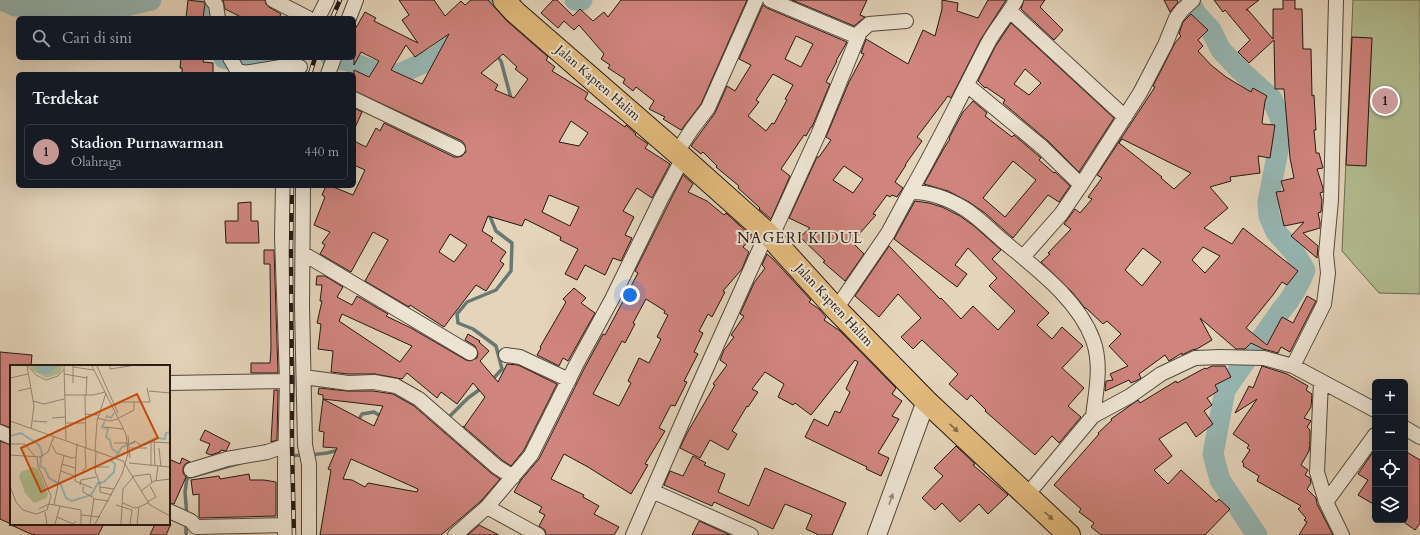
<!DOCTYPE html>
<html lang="id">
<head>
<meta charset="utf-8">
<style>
  body { margin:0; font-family:Cardo,serif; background:#242831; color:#f1f3f6 }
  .controls { position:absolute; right:12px; bottom:12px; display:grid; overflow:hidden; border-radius:6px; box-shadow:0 4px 16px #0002 }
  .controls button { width:36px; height:36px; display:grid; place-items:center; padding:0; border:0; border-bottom:1px solid #363941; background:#171b24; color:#f1f3f6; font:20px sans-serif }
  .you { position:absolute; left:630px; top:295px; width:14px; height:14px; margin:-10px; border:3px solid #fff; border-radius:50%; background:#1a73e8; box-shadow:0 0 0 6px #1a73e833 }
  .badge { display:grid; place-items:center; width:26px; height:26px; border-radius:50%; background:#c59692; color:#111; font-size:13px; font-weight:700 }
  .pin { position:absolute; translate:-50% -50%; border:2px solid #fff; box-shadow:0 1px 4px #0006 }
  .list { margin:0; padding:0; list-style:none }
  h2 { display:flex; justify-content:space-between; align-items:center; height:52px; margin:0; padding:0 16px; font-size:17px }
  h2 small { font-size:13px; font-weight:400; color:#9ea1a6 }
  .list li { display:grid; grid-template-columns:26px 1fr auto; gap:12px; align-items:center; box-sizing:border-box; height:56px; margin:0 8px 8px; padding:0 8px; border:1px solid #363941; border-radius:6px }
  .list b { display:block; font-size:15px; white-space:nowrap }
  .list p { margin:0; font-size:13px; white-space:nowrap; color:#9ea1a6 }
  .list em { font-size:13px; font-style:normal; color:#9ea1a6 }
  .icon { flex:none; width:22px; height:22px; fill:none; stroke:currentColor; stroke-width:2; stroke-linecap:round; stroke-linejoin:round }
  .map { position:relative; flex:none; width:1420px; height:535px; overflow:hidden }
  .search { position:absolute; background:#171b24; box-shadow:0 4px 16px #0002; left:16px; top:16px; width:340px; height:44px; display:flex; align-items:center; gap:10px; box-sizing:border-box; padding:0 14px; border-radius:6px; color:#9ea1a6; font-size:15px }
  .panel { position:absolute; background:#171b24; box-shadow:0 4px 16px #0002; left:16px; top:72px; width:340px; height:116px; border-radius:6px }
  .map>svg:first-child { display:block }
</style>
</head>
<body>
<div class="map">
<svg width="1420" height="535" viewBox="0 0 1420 535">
  <rect width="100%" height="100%" fill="#e4d4ba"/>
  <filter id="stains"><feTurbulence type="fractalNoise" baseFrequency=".005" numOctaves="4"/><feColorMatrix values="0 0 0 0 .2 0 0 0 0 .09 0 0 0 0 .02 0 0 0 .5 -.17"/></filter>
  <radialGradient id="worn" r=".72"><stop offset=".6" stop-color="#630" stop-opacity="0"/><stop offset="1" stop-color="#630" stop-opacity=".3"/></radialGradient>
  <path fill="#b2bd91" stroke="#6a6b52" d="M1353 0H1420V294L1379 293 1342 251Z"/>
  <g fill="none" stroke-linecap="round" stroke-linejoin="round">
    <path stroke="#687873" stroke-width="3.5" d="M496 55 501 61 512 102
      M489 214 496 231 512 243 511 271 496 290 467 302 457 314 458 323 473 329 496 346 502 369 491 381
      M447 419 468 398 483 387
      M358 421 362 414 374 412 382 417
      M310 455 327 453 339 450
      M288 456 304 455
      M187 516 185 492 187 478 240 463
      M186 535V522"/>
    <path stroke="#96b7b4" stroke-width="21" d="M2 0 15 6 59 8 126 6 151 0
      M206 0 207 2 208 18
      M575 0 580 1 582 0
      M1189 0 1196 14 1211 30 1221 50 1240 70 1272 99 1283 125 1268 202 1269 216 1276 232 1294 252 1305 270C1299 286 1291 299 1280 312L1225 390 1213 454 1220 480 1257 535
      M224 58 248 64 264 58
      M331 58 348 61 374 71 395 76 434 58 472 31 484 14 509 0"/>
  </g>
  <path fill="#d0847e" stroke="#231912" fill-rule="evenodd" d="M188 0 204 2 205 4 203 18H186Z
    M223 0H265L266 4 269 7 281 14 279 18H243L225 9Z
    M399 0H434L445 16 461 1 465 5 471 0H488L507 21 548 57 546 60 555 67 552 71 588 93 585 99 625 127 626 125 636 134 635 135 648 144 645 148 670 164 652 198 637 188 623 211 634 217 625 235 632 238 621 261 613 258 605 275 585 265 577 280 565 274 578 249 560 240 561 237 525 219 522 226 488 216 482 231 493 238 491 241 506 252 500 261 504 264 486 291 476 285 444 327 410 305 409 307 365 281 388 240 373 232 351 272 320 254 325 245 322 243 330 232 314 225 325 197 322 195 326 186H331L353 195 365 170 354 165V141L366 147 376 128 380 131 384 123 454 157H458L462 156 466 152 465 145 462 141 354 91V70L369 77 379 61 361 52 354 65V31L365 12 376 18 374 21 418 43 402 20 409 15ZM449 34 422 84 391 70 406 45 415 57ZM503 54 517 67 515 69 528 79 514 98 495 90 498 85 481 73ZM571 121 588 133 579 146 559 142ZM549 195 579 207 570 226 542 212ZM450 234 467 245 454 262 439 252Z
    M553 0H557L573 16 580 9 593 21 604 12 608 17 621 0H747L701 104 681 130 663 119 665 117 649 109 654 101 636 87 633 91 623 83 625 79 608 68 610 65 601 59 604 54 579 25 574 30 564 21 558 28 541 13Z
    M792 0H867L860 15 865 17 854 26Z
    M942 0 958 3 957 11 978 18 988 0H1006L981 39 951 98 948 96 917 137 922 141 905 165H906L895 182 903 188 897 197 892 195 890 197 887 195 873 214 876 215 852 242 864 254 845 281 823 262 825 261 800 237 810 228 789 218 817 157H819L831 140 826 137 849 82 864 54 861 53 866 39 908 64 923 30 935 36 942 9ZM844 166 863 179 853 193 833 180Z
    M1024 0H1045L1040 7 1063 30 1054 40 1021 9Z
    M1164 0H1177L1178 2 1170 12Z
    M1214 0H1259L1246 10H1248L1273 39V9H1283V0H1295V9H1302L1303 49H1311L1312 96 1314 95 1316 130H1314L1316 153H1319L1323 168 1317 169 1323 188V192L1320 193 1322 200 1321 212 1318 213 1320 222V228L1303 233 1318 246 1317 258 1291 236 1304 222 1284 226 1276 192 1284 191 1281 181 1294 178 1290 158 1284 89H1275L1274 40 1249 63 1238 52 1250 40 1225 10 1223 12Z
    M763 5 767 8 847 42 836 61H837L826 82 830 84 812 127H811L806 136 804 135 781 169 790 176 771 219 759 209 760 208 738 188 739 186 716 167 717 166 703 152 701 154 691 146 715 113 727 86 735 91 751 65 739 59ZM796 36 813 44 801 67 785 59ZM773 74 793 85 785 99 787 100 774 124 772 123 766 131 748 116 759 102 756 100Z
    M1191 14 1208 30 1198 40 1203 46 1198 51 1211 65 1226 77 1251 92 1253 88 1267 96 1265 101 1262 123 1263 124 1275 125 1270 158 1258 156 1260 173 1230 177 1231 181 1210 187 1228 208 1204 228 1232 244 1243 228 1298 271 1287 285 1282 282 1273 295 1246 328 1267 345 1282 317 1293 323 1307 296 1316 301 1290 352 1281 347 1278 353 1263 349 1251 343 1245 349H1236L1200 318 1212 340 1197 349 1192 350 1182 355V353L1169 361 1165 355 1139 374 1141 378 1140 379 1131 383 1129 380 1105 391 1106 381 1113 380 1110 374 1128 366 1109 346 1121 334 1107 321 1103 324 1086 308H1085L1072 292 1041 262 1050 254 1048 253 1071 229 1064 224 1075 209 1080 213 1092 199 1088 197 1102 178 1097 175 1155 87 1153 86 1175 43 1181 36 1179 34 1183 22ZM1122 139 1191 173 1174 189 1161 178 1162 177 1119 143ZM1203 247 1220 256 1205 273 1192 260ZM1143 248 1161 262 1142 286 1125 270Z
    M1011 23 1114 118 1079 172 1048 141 1003 103 1005 100 986 87 985 88 978 81 995 47ZM1025 69 1041 83 1029 95 1014 84Z
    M1352 37 1372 38 1366 166 1346 165Z
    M181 58H204L203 62 213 63V74H182V68H180Z
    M973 101 987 113 985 116 1012 137 1014 135 1041 158 1039 160 1054 173 1055 172 1070 186 1059 202 1048 195 1013 238 985 213 969 202 948 191 924 184 944 148 950 139 949 138 963 112ZM1013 161 1036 180 1005 217 983 198Z
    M354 108 362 112 354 130Z
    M683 175 693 184 688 192 707 201 724 215 726 213 752 237 743 247 749 252 742 269 723 291 725 292 712 317 708 314 699 331 703 333 694 352 698 354 684 381 687 382 675 406 671 405 659 428 665 431 645 464 648 465 640 479 631 494 588 467 564 454 551 479 584 495 583 497 599 506 594 514 619 527 614 535H546L545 530 539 526 545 515 539 512 542 507 514 492 521 480 539 459 584 369 603 334 605 335 638 273 635 271ZM646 299 665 311 664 313 668 315 657 337 661 339 649 363 639 358 628 381 631 383 619 406 593 394 622 341 625 343 635 324 633 323Z
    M915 201 929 203 942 207 960 216 974 226 1001 250 992 259 1049 313 1037 325 1052 339 1062 327 1083 346 1062 368 1084 388 1068 406 1081 417 1059 443 1052 436 1035 455 985 411 986 410 971 395 967 400 949 384 958 374 922 340 913 349 901 337 921 318 898 294 879 317 855 296 889 246 940 299 941 298 961 319 973 306 998 330 1015 311 989 286 997 278 968 248 955 265 967 274 957 287 894 239Z
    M251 202V221H258L259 243H226L225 221H238V203Z
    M264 250H274L278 373H251V363H270L271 348 270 264H264Z
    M767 254 773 259 811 300 809 302 819 309 826 317 824 320 840 331 896 388 892 394 902 401 892 416 899 419 878 453 889 458 881 476 866 469 867 467 805 437 814 419 828 426 835 411 840 413 850 392 846 389 858 362 855 360 811 415 795 403 793 405 778 397 784 384 765 372 752 389 758 392 748 407 747 406 732 431 737 434 728 450 710 440 700 458 680 448 687 433 715 385 713 384 727 365 720 360 724 350 734 337 731 335 744 316 740 314 754 283 765 268 762 265Z
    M317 276H325L343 287 337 297 352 305 357 296 388 314 386 316 411 328 466 360 470 361 477 358 478 353 475 346 465 340 468 334 480 341 479 342 489 351 480 361 498 382 507 364 518 365 557 384 524 450 511 466 502 460 463 426 464 427 485 397 473 383 457 404 441 392 437 398 407 373 402 379 375 374H348L331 372 333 351 318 349 321 324 317 323 322 301H320L322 285H316ZM342 314 412 346 400 362 339 321Z
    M574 288 586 298 581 303 595 313 568 361 563 358 559 366 537 355 541 348 540 347 566 302 563 299Z
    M0 352 32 355 31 366H11V428L0 424Z
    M1212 366H1225L1231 377 1215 385 1218 391 1207 398 1212 405 1204 411 1213 424 1196 437 1186 422 1159 439 1172 456 1154 470 1168 484 1181 470 1216 502 1219 499 1230 509 1205 535H1101L1091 527 1094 523 1079 512 1081 509 1054 485 1099 434 1098 433 1112 420 1111 419 1138 400 1140 403 1176 381 1177 383 1205 368 1206 369Z
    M1262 366 1287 374 1308 386 1306 390 1312 394 1311 407 1304 418 1311 421 1307 427 1310 430V442L1309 443 1310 444 1309 451 1301 465 1308 470 1305 475 1310 478 1311 483 1307 489 1316 498 1317 504 1333 535H1299L1307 522 1304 520 1306 518 1298 509 1301 506 1257 481 1259 476 1243 466 1244 464 1242 462 1250 450 1247 448 1249 445 1233 434 1257 399 1235 413 1249 386 1253 388Z
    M319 388 347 391H373L393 394 414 406 491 473 500 479 481 501 441 535H320L331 470 328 469 337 448 323 447 324 432 319 431 323 399 374 426 383 406 323 399V395L318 394ZM351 459 418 489 417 492 368 483 365 487 352 480 343 479Z
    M274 390H278L277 440 271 442Z
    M205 430 230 443 226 451 221 450 220 452 211 455 206 453 210 444 200 440Z
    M0 441 11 445V524L0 519Z
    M956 446 975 464 973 465 1008 495 988 514 979 504 960 522 942 503 935 510 922 498 943 476 934 468Z
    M1375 449V505L1358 495 1368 480 1358 474Z
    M1405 451 1420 460V523L1415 530 1405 523Z
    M693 456 706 463 704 465 725 474 718 492 749 506 765 468 846 503 832 535H819L806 529 812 515 785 504 773 529 714 502 712 506 664 485 670 471 683 476Z
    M182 458 190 462 185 464 183 468V473L186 477 174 504 169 503V459L180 464Z
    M249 474 250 480H264L276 482V516L200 518 199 517V494L193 495 191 480 219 476 220 479Z
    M699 521 730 535H692Z
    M9 524H104L98 535H36L33 534V535Z
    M155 524H171L166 535H150Z
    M479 525 499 535H468Z"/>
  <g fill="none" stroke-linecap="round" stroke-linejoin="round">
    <defs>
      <path id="minor" d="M212 0 216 5 218 18
        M273 0 308 18
        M770 0 858 37
        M1010 11 1125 117
        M318 18 327 0
        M349 18 356 0
        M230 58 237 70 244 73 287 66 300 67
        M328 74 334 58
        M967 85 1042 147 1081 185 1061 214 1023 257
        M354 99 458 149
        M677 152 692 129 708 108 756 0
        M1081 185 1140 93 1165 45 1176 18 1182 10 1193 0
        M283 186 282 237 287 381 285 465V535
        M303 186 302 306 305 445 309 464V535
        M910 192C938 144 962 93 988 43 996 28 1008 15 1016 0
        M771 238 818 135 860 32 869 24 906 21
        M304 254 470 353
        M836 309 888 233 910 192C928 191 949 199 965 209 978 217 990 230 1002 240 1035 268 1078 299 1093 340 1102 364 1096 392 1093 416
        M506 355 520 357 569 380
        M1293 366 1324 304 1328 273 1326 254 1331 200 1336 0
        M304 377 348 383 374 382 396 386 419 399 497 467 513 477
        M1321 381 1317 472 1326 502 1342 535
        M169 383 287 381
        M1405 428 1420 437
        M0 432 11 437
        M191 470 227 459 267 452 285 446
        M652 491 751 535
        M1027 495 1093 416 1130 396 1161 374 1195 358 1220 357 1264 358 1293 366 1375 410
        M1326 502 1375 435
        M487 507 538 535
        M169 511 191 521 196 527 285 525
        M455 535 487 507 531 455 576 365 612 299 661 199 683 158
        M633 535 689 407 767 233"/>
      <path id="tertiary" d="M877 535 926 401"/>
      <path id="primary" d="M504 0 515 12 683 158 767 233 836 309 926 401 1069 535"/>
    </defs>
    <use href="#minor" stroke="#53483c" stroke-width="16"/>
    <use href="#tertiary" stroke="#53483c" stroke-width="20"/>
    <use href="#primary" stroke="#231912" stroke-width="24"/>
    <use href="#minor" stroke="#ede3d2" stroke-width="14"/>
    <use href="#tertiary" stroke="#ede3d2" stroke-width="18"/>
    <use href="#primary" stroke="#e2ba7d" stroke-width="22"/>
    <defs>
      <path id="rail" d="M332 18 340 0
        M310 74 315 58
        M292 186 291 251 292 446 294 535"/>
    </defs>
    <use href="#rail" stroke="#231912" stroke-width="4.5"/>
    <use href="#rail" stroke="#ede3d2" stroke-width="3" stroke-dasharray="9" stroke-linecap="butt"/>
  </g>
  <defs><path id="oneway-solid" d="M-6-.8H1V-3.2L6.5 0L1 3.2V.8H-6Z"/></defs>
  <g fill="#826a48">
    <use href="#oneway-solid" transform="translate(954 428) rotate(43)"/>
    <use href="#oneway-solid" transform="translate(1049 516) rotate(43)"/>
  </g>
  <use fill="#92887c" href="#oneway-solid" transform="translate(891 499) rotate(-71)"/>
  <g text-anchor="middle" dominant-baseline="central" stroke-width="4" stroke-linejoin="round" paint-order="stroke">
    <g font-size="13" fill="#231912" stroke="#ede3d2">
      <text transform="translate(598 83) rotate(41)">Jalan Kapten Halim</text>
      <text transform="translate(834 305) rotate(47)">Jalan Kapten Halim</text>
    </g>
    <g font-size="15" letter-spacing="1" fill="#231912" stroke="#ede3d2">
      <text x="800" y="238">NAGERI KIDUL</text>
    </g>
  </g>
  <g transform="translate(10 365)">
    <rect width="160" height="160" fill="#e4d4ba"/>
    <path d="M20 1H52V3L49 9 36 13 22 5ZM23 102 28 104 38 129 37 133 24 138 15 128 9 111 11 107Z" fill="#b2bd91"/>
    <path d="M24 1H48L38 10 29 8Z" fill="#96b7b4"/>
    <path fill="none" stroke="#96b7b4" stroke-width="2" d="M96 53 97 51 101 53 104 48M95 56 92 62 98 64 96 72 100 75 102 84 108 88M0 71 11 68 29 80 32 88 30 101 35 104 39 113 51 120 56 133 62 136 81 130 88 118 94 117 104 107 105 99 100 95 105 93 112 82 125 77M135 79 146 73 155 74 156 68 160 67"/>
    <path fill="none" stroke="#978977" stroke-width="1" d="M17 1 24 41 21 64M18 1 26 10 36 15 48 11 54 4M54 1 56 75M63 1V18M82 1 116 69 118 89 112 109 85 159M87 1 108 48M100 1V4L120 1M63 2 84 5M54 9 77 13M0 13 18 9M8 26 21 23M139 26 160 28M54 30H83L95 27M75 30 76 83M76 30 77 11M23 36 34 39 54 34M104 41 111 37H140L137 23M75 49 88 50M42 53 55 52M87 53 100 56 108 54M109 53 124 45V37M0 56 113 96 140 140 160 151M23 56 37 57M55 58H75M95 62 113 64M118 71 120 93M144 76 145 101M104 78H118M0 79H15L25 92M120 79 125 76 132 81 141 77M42 80 46 88 62 93 66 92 67 79M121 83H137M149 83 151 102M85 86 87 56 96 28M86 86 85 106 90 119V127L102 130M0 90 30 92 38 87 44 71M54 91 52 99 65 103M66 92 65 116 82 123M119 98 160 102M141 101V77L160 78M86 102H99M51 106 64 111M72 106 76 103 75 83M124 111 140 109 142 118M146 116 148 101M70 120 71 115 86 112M0 121 6 137 13 145 26 149 37 145 41 131 28 101 27 92M73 121V127L84 133 80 159M90 122 104 124M131 126 144 116 160 114M84 134 99 136M137 137 146 132 140 121M113 138 124 143 129 142M44 140 52 99M106 140 122 145 120 159M29 144 39 139 71 145V159M35 147 37 159M71 150 90 152M47 152 63 159 66 156M45 159 50 141M111 159 113 124 124 111M127 159 129 142 138 138"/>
    <path fill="#ca4f0d" fill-opacity="0.15" stroke="#ca4f0d" stroke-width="2" d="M127 29 148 73 31 127 11 83Z"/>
    <rect width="160" height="160" fill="none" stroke="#231912" stroke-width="2"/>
  </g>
  <rect width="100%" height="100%" filter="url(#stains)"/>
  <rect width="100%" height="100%" fill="url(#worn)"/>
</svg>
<div class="controls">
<button>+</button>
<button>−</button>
<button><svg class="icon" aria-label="locate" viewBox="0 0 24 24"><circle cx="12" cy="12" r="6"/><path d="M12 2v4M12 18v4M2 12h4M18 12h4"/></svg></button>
<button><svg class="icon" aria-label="layers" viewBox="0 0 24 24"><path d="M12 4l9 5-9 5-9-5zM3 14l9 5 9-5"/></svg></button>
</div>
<div class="you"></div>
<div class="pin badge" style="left:1385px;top:101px">1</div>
<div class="search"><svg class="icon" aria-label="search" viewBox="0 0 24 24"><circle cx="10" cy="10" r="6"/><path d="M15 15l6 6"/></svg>Cari di sini</div>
<section class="panel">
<h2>Terdekat<small></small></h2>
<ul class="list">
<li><span class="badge">1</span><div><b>Stadion Purnawarman</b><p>Olahraga</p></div><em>440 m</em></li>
</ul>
</section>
</div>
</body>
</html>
